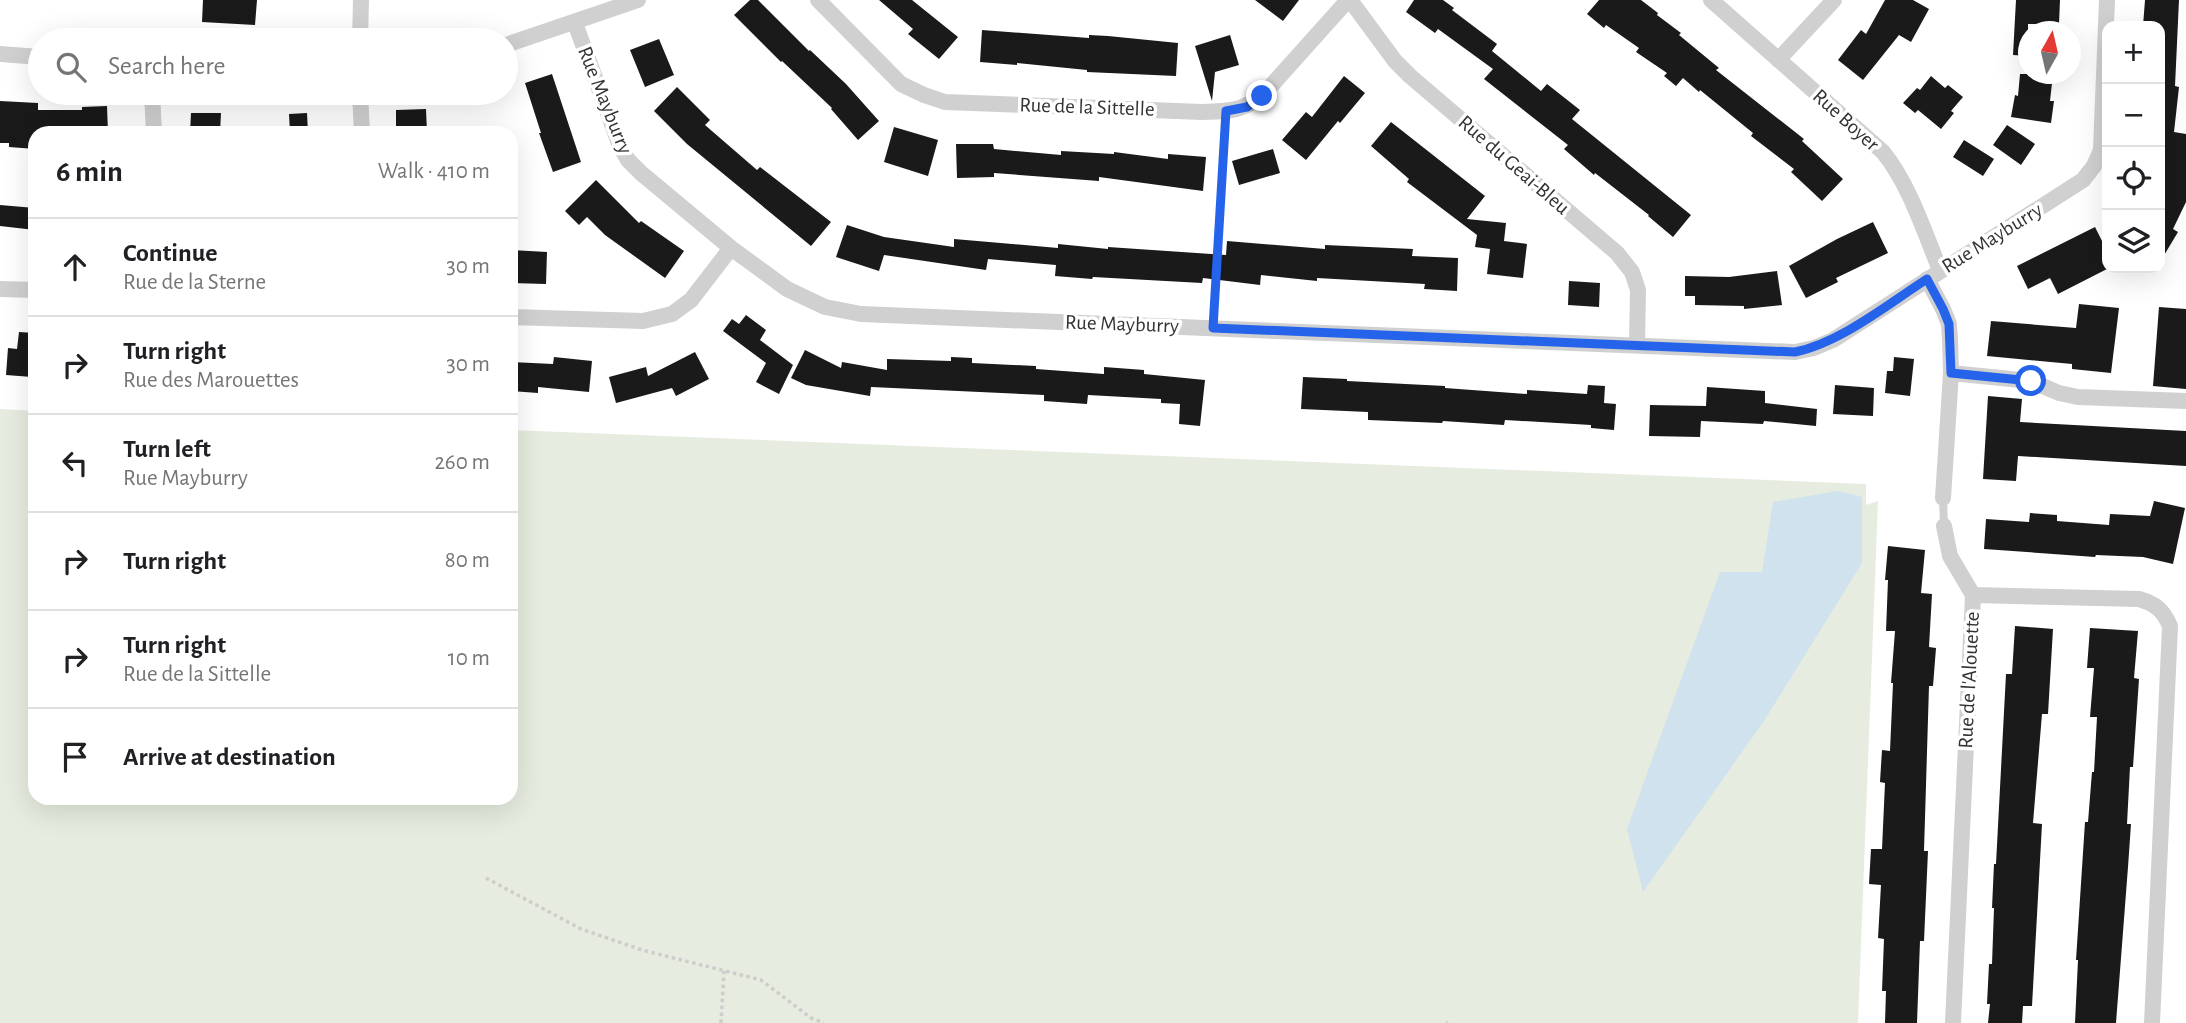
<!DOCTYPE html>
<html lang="en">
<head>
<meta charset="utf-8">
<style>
  body { margin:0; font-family:"Alegreya Sans",sans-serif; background:#f6f6f6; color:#202124 }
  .controls { position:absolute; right:21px; top:21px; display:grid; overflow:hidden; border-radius:14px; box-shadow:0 7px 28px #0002 }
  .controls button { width:63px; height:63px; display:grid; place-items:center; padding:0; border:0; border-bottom:2px solid #e0e0e0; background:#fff; color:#202124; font:35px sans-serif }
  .compass { position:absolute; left:2018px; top:21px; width:63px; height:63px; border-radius:50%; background:#fff; box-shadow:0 7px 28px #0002; rotate:8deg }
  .stop { position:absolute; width:21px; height:21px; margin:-16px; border:5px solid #2563eb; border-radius:50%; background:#fff }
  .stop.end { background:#2563eb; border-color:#fff; box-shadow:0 2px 7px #0008 }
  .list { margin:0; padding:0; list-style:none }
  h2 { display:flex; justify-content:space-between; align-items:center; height:91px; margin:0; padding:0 28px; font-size:30px }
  h2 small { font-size:23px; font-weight:400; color:#757577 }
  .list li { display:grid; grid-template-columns:46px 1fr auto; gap:21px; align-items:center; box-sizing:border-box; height:98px; padding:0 28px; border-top:2px solid #e0e0e0 }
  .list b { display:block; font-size:26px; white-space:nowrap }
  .list p { margin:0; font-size:23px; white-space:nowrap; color:#757577 }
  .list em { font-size:23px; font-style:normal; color:#757577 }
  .icon { flex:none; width:38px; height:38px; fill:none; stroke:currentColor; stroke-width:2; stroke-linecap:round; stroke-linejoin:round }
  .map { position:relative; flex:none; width:2186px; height:1023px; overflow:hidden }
  .search { position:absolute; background:#fff; box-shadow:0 7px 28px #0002; left:28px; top:28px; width:490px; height:77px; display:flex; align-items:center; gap:18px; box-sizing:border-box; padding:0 24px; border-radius:38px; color:#757577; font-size:26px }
  .panel { position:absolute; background:#fff; box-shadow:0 7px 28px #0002; left:28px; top:126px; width:490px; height:679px; border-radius:21px }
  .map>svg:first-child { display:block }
</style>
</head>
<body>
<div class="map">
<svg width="2186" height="1023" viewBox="0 0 2186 1023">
  <rect width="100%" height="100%" fill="#fff"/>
  <path fill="#e6ecdf" d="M0 409 35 411V798H511V430L1866 484V505L1878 501 1858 1023H0Z"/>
  <path fill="#cfe2ee" d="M1838 491 1862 497V563L1764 721 1643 892 1627 829 1720 572H1762L1773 502Z"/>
  <path fill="#1a1a1a" d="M203 0H257L255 25 202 22Z
    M750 0H758L809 51 810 50 846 84 879 121 858 140 831 109 832 108 782 61 781 62 734 15Z
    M879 0H912L958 37 939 59 908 34 913 29Z
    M1255 0H1299L1283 21Z
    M1414 0H1443L1454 8 1452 10 1497 44 1492 51 1541 91 1547 84 1580 110 1572 119 1691 215 1673 237 1648 216 1649 215 1595 173 1594 175 1564 149 1568 145 1484 79 1493 69 1438 29 1435 33 1406 12Z
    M1599 0H1641L1658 13 1657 15 1681 33 1679 35 1719 68 1716 70 1804 139 1802 141 1843 179 1822 201 1791 172 1794 169 1751 136 1753 133 1700 90 1699 92 1683 78 1676 86 1664 76 1667 73 1636 52 1639 48 1606 25 1604 28 1587 14Z
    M1885 0H1913L1929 9 1911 42 1899 35 1863 80 1838 60 1861 30 1866 34Z
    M2016 0H2060L2059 24H2028V56L2013 55Z
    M2145 0H2179L2175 86 2179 87 2174 132 2186 134V202L2173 229 2178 232 2160 262V26H2143Z
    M982 30 1089 38V35L1108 36 1178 43 1176 76 1087 72V70L1017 63V65L980 62Z
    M1230 35 1239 65 1215 72 1212 101 1195 46Z
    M659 39 674 75 645 87 630 50Z
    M552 74 581 162 553 172 539 133H541L525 83Z
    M2020 74H2053L2050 101H2054L2051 123 2011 117 2015 95 2018 96Z
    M1344 76 1365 93 1340 123 1338 121 1306 160 1282 140 1306 112 1312 117Z
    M1931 76 1945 88 1948 85 1963 97 1951 111 1954 113 1941 129 1918 110 1915 113 1903 103 1917 88 1920 90Z
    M677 87 710 120 705 125 757 170 760 167 831 222 811 246 687 144 654 111Z
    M0 101 38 103V110H82V107L107 106 108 133H35V149L9 147V143H0Z
    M426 109 427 133H396V110Z
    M191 113H221L220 133H190Z
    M307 113 308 133H290L289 114Z
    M1391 122 1485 196 1467 219 1506 223 1504 241 1527 244 1523 278 1487 274 1490 249 1475 247 1477 235 1407 182 1409 179 1371 146Z
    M2007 125 2035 144 2021 165 1993 145Z
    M894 127 938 140 928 176 884 162Z
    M1964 140 1994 159 1983 176 1953 157Z
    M956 144H993L994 149 1061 155V151L1114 154V152L1168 159V154L1206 157 1203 191 1099 177V181L994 173V177L957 178Z
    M1273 149 1280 173 1239 185 1232 161Z
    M596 180 639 223 641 221 684 251 665 278 605 235 587 217 579 225 565 211Z
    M0 205 35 208V230L0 226Z
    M1873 222 1888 253 1836 278 1838 282 1806 298 1789 266 1837 239Z
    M847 225 884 237 954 247V239L1058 248V244L1108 249V247L1226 255 1227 241 1325 249V245L1413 249 1412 256 1458 258 1457 291 1424 289 1425 284 1317 278V281L1261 275 1260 285 1203 278 1202 283 1093 277 1092 279 1055 276 1056 265 988 259 986 270 884 255 879 271 836 257Z
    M2095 227 2107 251V269L2058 294 2050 278 2028 289 2017 266Z
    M511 250 547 252 546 284 511 283Z
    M1777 271 1782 305 1744 309V306L1695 305V296H1685V276L1729 277Z
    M1569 281 1600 283 1599 307 1568 305Z
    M2079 304 2119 308 2111 373 2072 369V364L1987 356 1991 321 2076 328Z
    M2159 307 2186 309V389L2153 386Z
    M746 315 766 330 760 340 793 365 779 394 756 382 766 363 723 331 732 319 739 324Z
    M19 332 35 333 32 377 6 375 8 348 17 349Z
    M805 350 841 368 842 362 887 370V359L951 361V357L972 358V363L1036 366V369L1104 374V367L1144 370V374L1205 380 1200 426 1179 424 1180 404 1161 403V399L1088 395 1087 404 1044 401V395L871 387 870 396 806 385 791 378Z
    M695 352 709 379 676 396 672 388 616 403 609 377 646 367 648 376Z
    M554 357 592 361 589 392 538 387V393L511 391V362L553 364Z
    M1894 357 1914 359 1910 396 1885 393 1887 371H1893Z
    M1303 377 1347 379V381L1445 386V388L1527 394V390L1587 394 1588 385 1605 386 1604 403 1616 404 1614 430 1591 428V425L1505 420 1504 425 1443 421 1442 423 1368 420V412L1301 409Z
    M1835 385 1874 388 1873 416 1833 414Z
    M1707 387 1765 391V403L1817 409 1816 426 1764 421 1763 424 1701 421 1700 437 1649 436 1650 405 1706 406Z
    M1988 396 2022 399 2020 422 2186 431V466L2018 456 2016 481 1983 479Z
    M2154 501 2185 508 2173 564 2143 557 2096 555 2095 557 1984 549 1986 519 2029 522 2030 513 2057 515V521L2109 525 2110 514 2150 516Z
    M1888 546 1925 550 1921 593 1932 594 1929 647 1936 648 1933 686H1929L1924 851H1928L1924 941H1920L1917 1023H1885L1886 991H1882L1884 939 1878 938 1881 885 1869 884 1871 849H1882L1885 783 1880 782 1882 750 1890 751 1893 683H1891L1895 631H1886L1888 580H1885Z
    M2015 626 2053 629 2048 714H2042L2033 823 2042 824 2032 1006H2023L2022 1023H1988L1990 1004H1987L1989 964H1992L1994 908H1992L1994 864H1996L2006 674H2012Z
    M2090 628 2138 631 2134 678 2139 679 2133 767H2130L2127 824H2131L2128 867 2116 1023H2075L2078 960H2076L2085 822H2088L2092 772H2094L2097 717H2090L2094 668H2087Z"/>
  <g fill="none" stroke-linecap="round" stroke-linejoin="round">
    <path stroke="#cdcdcd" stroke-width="3.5" stroke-dasharray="3.5 3.5" stroke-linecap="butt" d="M1214 312 1225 128
      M486 878 581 929 642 950 761 980 811 1018 824 1023
      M721 1023 724 971
      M1447 1023 1448 1022"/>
    <path stroke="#d0d0d0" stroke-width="8" d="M1943 498 1944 526"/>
    <path stroke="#d0d0d0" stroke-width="16" d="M818 0 901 84 924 95 945 102 1202 112C1228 111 1240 112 1262 96L1348 0
      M1350 0 1395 61 1410 76 1617 253 1632 272 1638 290 1637 345
      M1711 0 1883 152C1909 184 1924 231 1940 270
      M575 23 620 146 628 160 641 173 731 248 787 289 825 307 861 314 1795 352 1814 348 1833 340 2083 180 2094 166 2101 150 2107 0
      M360 40 361 0
      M506 45 638 0
      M0 54 40 57
      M1778 60 1834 0
      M152 93 154 133
      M360 93 362 133
      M1927 279 1943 309 1949 324 1950 339 1951 373 1943 498
      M0 289 35 290
      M511 317 643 321 672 314 691 300 731 248
      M1951 373 2031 381 2059 393 2078 397 2186 401
      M1944 526 1950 556 1973 595
      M1953 1023 1973 595 2139 599C2156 604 2163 610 2170 626L2152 1023"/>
  </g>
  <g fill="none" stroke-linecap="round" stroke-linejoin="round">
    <path stroke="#2563eb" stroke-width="9" d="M1262 96 1247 107 1226 111 1213 328 1795 352C1840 343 1888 304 1927 279L1943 309 1949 324 1951 373 2031 381"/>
  </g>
  <g text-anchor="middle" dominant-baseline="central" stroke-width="7" stroke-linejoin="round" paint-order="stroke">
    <g font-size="21" fill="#333" stroke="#fff">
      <text transform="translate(605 100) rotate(68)">Rue Mayburry</text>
      <text transform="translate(1087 107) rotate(2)">Rue de la Sittelle</text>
      <text transform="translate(1846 120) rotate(42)">Rue Boyer</text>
      <text transform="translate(1514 165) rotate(41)">Rue du Geai-Bleu</text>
      <text transform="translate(1992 238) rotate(-32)">Rue Mayburry</text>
      <text transform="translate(1122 324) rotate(2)">Rue Mayburry</text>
      <text transform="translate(1969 680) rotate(-87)">Rue de l'Alouette</text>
    </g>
  </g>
</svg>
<div class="controls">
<button>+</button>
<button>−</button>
<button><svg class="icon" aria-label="locate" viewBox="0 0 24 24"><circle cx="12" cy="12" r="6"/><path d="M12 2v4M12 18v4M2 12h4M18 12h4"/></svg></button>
<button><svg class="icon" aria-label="layers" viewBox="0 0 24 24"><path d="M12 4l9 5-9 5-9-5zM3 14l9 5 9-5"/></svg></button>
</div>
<svg class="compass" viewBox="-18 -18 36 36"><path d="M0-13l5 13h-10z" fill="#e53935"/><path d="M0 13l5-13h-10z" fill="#757577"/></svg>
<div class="stop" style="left:2031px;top:381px"></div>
<div class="stop end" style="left:1262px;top:96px"></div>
<div class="search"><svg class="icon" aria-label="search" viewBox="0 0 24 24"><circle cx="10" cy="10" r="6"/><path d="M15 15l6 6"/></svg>Search here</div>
<section class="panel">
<h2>6 min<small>Walk · 410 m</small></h2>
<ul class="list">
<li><svg class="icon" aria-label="ahead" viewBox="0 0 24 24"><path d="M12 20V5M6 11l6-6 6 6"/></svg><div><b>Continue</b><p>Rue de la Sterne</p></div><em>30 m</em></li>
<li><svg class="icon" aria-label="right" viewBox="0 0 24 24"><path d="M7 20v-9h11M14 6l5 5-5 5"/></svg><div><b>Turn right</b><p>Rue des Marouettes</p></div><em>30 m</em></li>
<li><svg class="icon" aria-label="left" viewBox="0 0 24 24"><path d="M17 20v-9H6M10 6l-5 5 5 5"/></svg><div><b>Turn left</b><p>Rue Mayburry</p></div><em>260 m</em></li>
<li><svg class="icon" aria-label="right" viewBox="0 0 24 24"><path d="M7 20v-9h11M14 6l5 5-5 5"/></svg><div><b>Turn right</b></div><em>80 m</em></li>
<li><svg class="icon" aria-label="right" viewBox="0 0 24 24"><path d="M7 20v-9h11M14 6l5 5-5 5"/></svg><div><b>Turn right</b><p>Rue de la Sittelle</p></div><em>10 m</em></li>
<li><svg class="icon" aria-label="arrive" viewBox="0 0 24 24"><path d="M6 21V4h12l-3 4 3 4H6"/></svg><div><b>Arrive at destination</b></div></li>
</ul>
</section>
</div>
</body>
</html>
